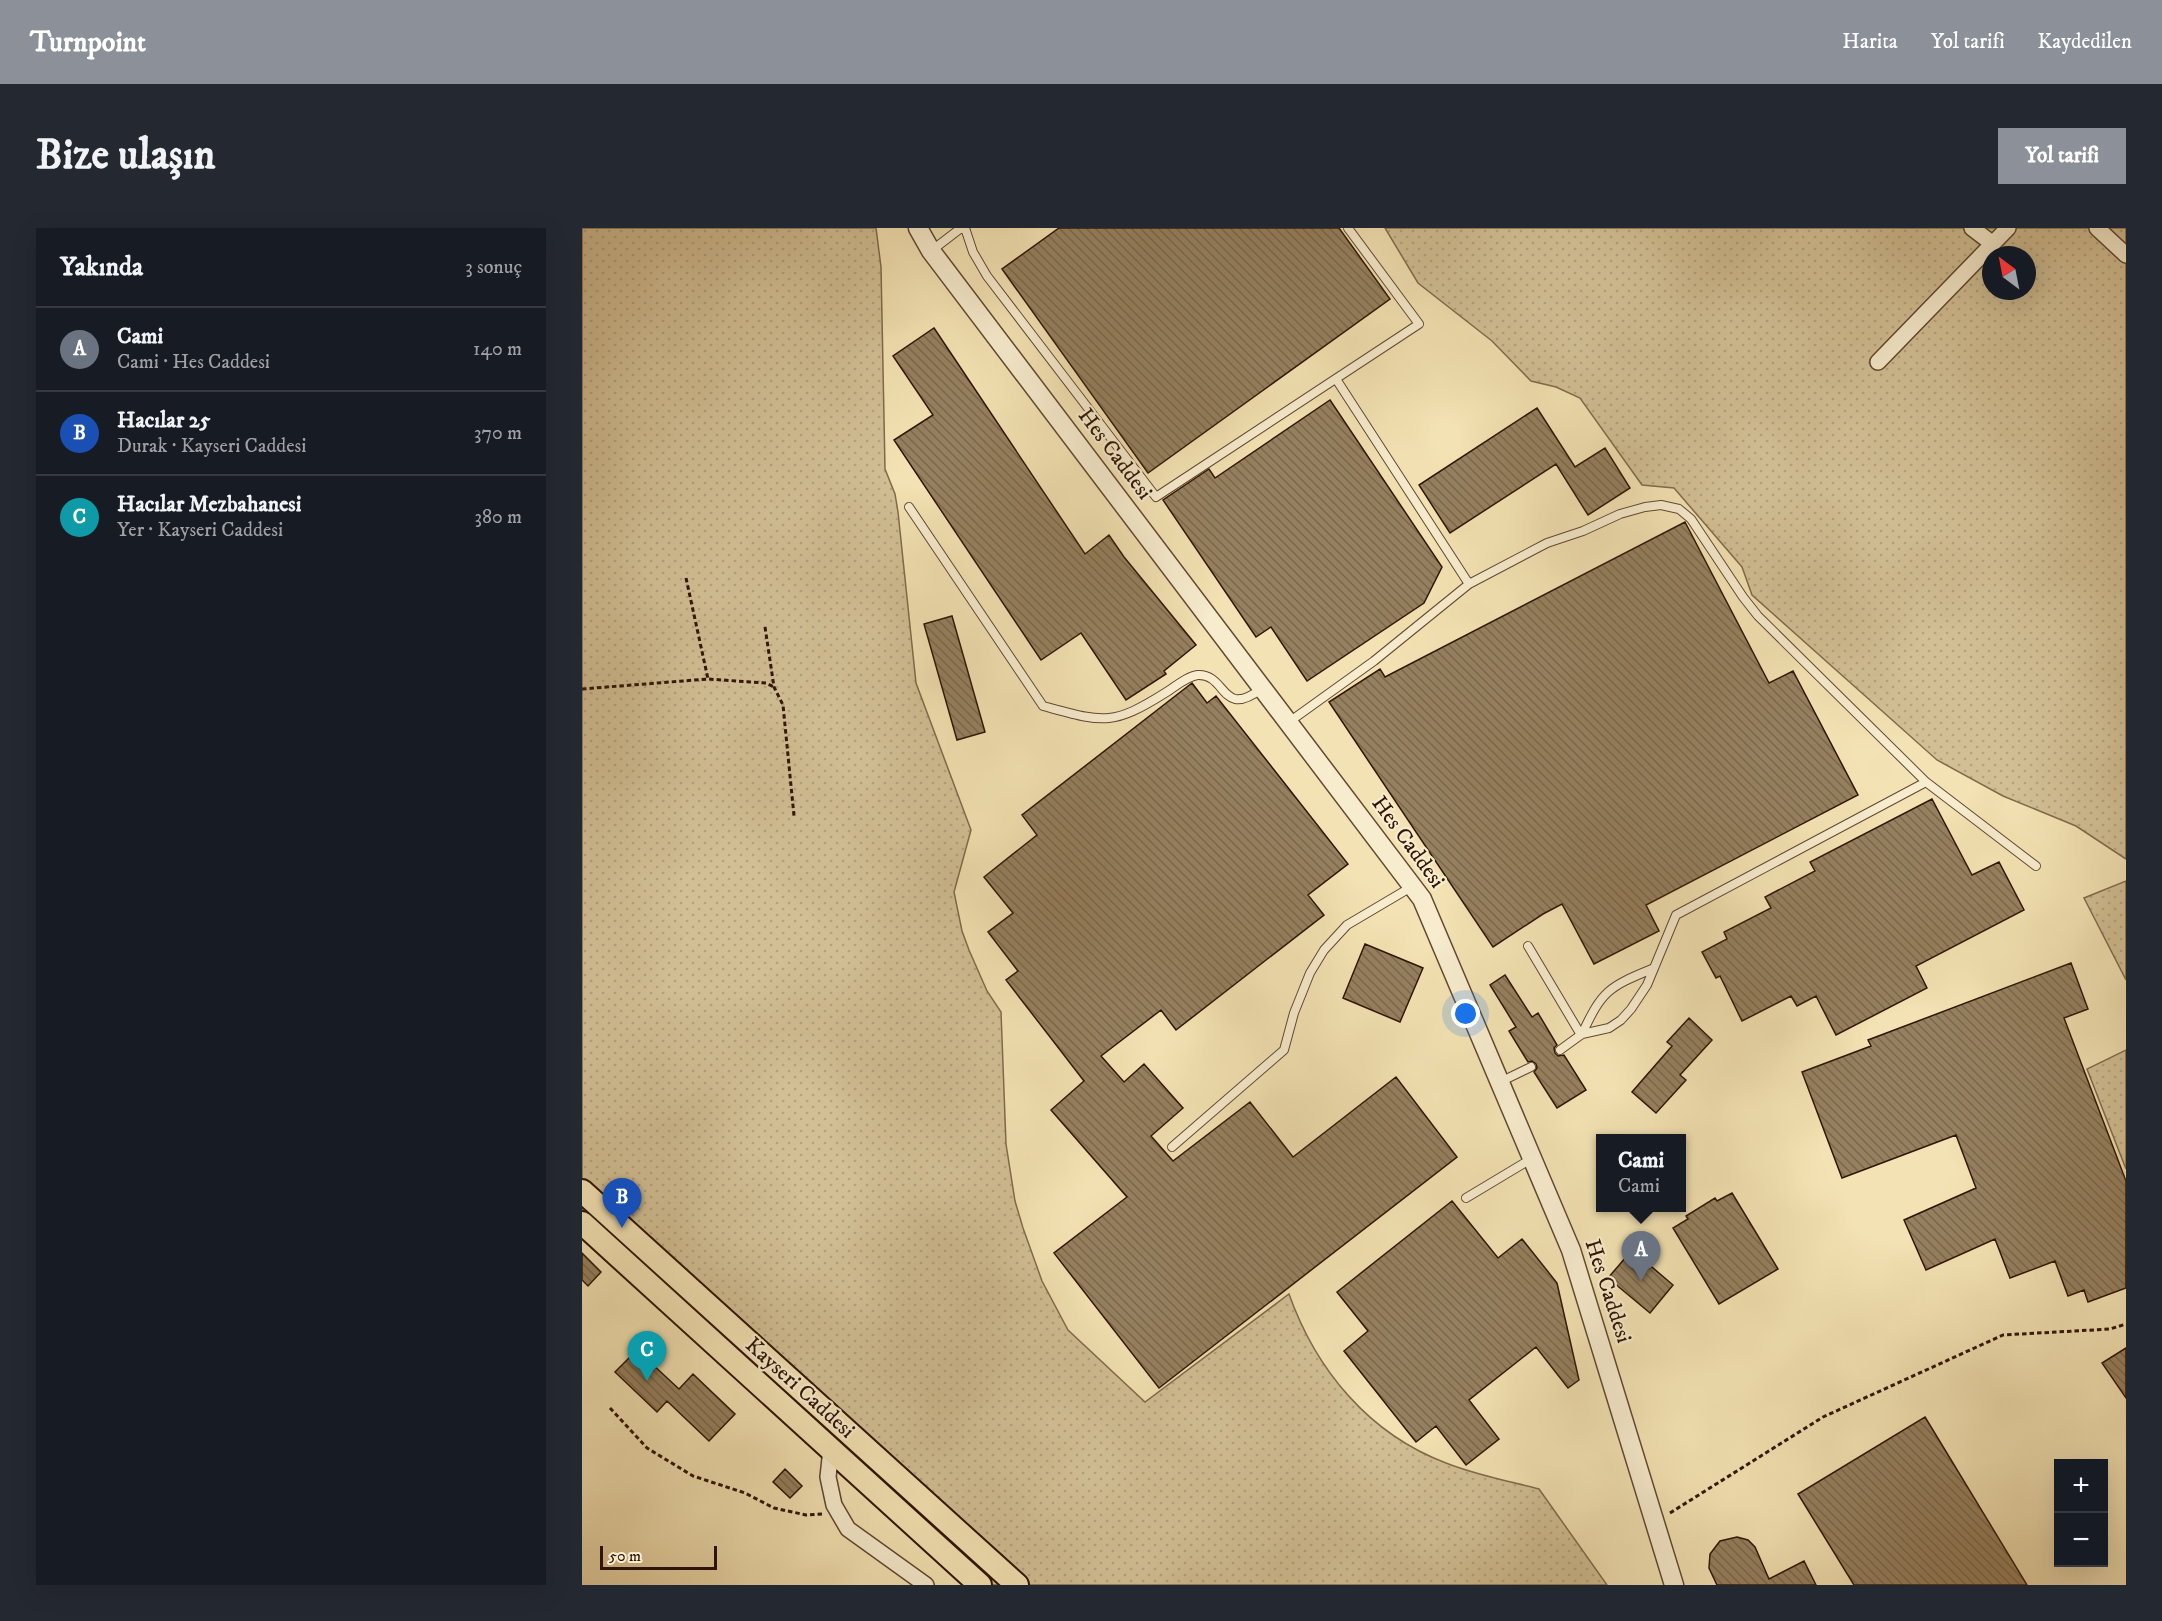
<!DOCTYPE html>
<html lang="tr">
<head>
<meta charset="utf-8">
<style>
  body { margin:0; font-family:"IM FELL DW Pica",serif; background:#242831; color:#f1f3f6 }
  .controls { position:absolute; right:18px; bottom:18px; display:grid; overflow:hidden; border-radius:0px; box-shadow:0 6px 24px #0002 }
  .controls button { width:54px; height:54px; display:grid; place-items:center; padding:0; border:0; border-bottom:2px solid #363941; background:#171b24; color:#f1f3f6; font:30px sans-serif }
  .compass { position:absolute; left:1400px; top:18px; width:54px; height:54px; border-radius:50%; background:#171b24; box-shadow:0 6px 24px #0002; rotate:328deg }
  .scale { position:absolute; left:18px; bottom:15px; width:117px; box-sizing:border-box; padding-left:6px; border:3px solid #301504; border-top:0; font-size:16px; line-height:21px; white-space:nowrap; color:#301504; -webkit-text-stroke:4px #f7ecce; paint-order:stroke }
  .you { position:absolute; left:884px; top:786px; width:21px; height:21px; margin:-15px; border:4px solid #fff; border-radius:50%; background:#1a73e8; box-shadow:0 0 0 9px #1a73e833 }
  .badge { display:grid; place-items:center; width:39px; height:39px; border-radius:50%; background:#8c9099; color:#fff; font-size:20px; font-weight:700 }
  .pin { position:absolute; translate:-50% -50px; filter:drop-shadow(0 2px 3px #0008) }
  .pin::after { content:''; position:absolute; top:32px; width:21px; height:18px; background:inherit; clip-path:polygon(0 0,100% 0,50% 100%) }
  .popup { position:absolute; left:1014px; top:906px; width:90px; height:78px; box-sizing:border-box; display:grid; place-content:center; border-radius:0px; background:#171b24; filter:drop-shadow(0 2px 4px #0005); font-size:20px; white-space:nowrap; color:#9ea1a6 }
  .popup b { font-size:22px; color:#f1f3f6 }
  .popup::after { content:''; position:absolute; left:50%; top:100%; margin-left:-12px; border:12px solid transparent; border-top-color:#171b24 }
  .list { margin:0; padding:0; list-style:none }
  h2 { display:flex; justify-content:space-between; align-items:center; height:78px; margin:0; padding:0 24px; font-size:26px }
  h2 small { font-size:20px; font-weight:400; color:#9ea1a6 }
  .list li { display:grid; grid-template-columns:39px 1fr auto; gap:18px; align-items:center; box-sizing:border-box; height:84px; padding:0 24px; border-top:2px solid #363941 }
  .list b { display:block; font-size:22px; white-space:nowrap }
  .list p { margin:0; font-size:20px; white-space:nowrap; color:#9ea1a6 }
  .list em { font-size:20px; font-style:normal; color:#9ea1a6 }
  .map { position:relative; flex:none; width:1544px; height:1357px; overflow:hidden; border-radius:0px }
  header { display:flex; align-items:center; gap:36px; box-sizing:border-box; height:84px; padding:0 30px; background:#8c9099; color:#fff }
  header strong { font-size:28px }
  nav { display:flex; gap:33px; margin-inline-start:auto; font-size:21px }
  .intro { display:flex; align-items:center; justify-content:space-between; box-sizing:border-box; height:144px; padding:0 36px }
  h1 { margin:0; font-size:42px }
  .button { padding:15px 27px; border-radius:0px; background:#8c9099; color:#fff; font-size:21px; font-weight:700 }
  main { display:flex; gap:36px; padding:0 36px }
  aside { flex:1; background:#171b24; border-radius:0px; box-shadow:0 6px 24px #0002 }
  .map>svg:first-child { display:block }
</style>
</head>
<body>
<header>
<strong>Turnpoint</strong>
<nav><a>Harita</a><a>Yol tarifi</a><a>Kaydedilen</a></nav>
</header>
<div class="intro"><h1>Bize ulaşın</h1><a class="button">Yol tarifi</a></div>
<main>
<aside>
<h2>Yakında<small>3 sonuç</small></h2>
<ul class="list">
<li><span class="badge" style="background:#6b7280">A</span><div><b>Cami</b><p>Cami · Hes Caddesi</p></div><em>140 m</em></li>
<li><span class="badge" style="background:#1a4fb4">B</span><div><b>Hacılar 25</b><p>Durak · Kayseri Caddesi</p></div><em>370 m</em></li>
<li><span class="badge" style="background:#0f9aa8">C</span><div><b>Hacılar Mezbahanesi</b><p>Yer · Kayseri Caddesi</p></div><em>380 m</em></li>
</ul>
</aside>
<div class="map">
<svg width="1544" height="1357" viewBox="0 0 1544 1357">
  <defs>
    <pattern id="grass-dots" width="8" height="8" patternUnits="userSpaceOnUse" patternTransform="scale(1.5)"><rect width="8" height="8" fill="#d2bf95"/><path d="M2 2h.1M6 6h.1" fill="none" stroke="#b5a37f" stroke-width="1.8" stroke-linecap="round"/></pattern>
    <pattern id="building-back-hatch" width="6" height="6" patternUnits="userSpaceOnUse" patternTransform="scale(1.5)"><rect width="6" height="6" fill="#95805f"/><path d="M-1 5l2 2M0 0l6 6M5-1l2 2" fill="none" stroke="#7a684c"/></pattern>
  </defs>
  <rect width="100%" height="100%" fill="#f3e2b3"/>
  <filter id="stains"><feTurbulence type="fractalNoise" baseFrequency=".00333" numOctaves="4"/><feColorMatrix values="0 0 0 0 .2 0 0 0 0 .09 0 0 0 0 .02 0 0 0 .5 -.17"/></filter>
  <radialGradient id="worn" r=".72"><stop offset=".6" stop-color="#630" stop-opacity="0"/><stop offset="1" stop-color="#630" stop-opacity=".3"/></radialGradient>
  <path fill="url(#grass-dots)" stroke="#816a4c" stroke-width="1.5" fill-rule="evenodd" d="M0 0H294L299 39 303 241 313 266 316 284 334 455 389 602 372 664 380 703 387 722 405 763 419 784 424 916 433 973 441 1000 460 1053 486 1102 563 1174 707 1066C734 1142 787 1206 864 1235 894 1247 926 1253 957 1261L1025 1357H410L0 987Z
    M803 0H1544V631L1494 598 1421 568 1355 532 1170 367 1160 339 1092 260 1060 257 998 170 974 159 949 153 910 113 836 55ZM1409 27H1445V63H1409Z
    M1544 653V752L1502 670Z
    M1544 822V941L1505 841Z"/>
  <path fill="url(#building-back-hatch)" stroke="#301504" stroke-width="1.5" d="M477 0H757L808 71 566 245 420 41Z
    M352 100 503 326 527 307 542 329 614 417 582 443 584 446 544 472 499 405 459 432 312 212 351 187 311 128Z
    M748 172 860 339 842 375 725 453 689 399 674 409 581 272 627 241 633 250Z
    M955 180 993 239 1023 220 1048 260 1006 287 974 236 868 305 837 257Z
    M1103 294 1187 455 1211 443 1276 567 1064 677 1077 703 1012 736 980 676 961 686 911 719 747 474 798 441 803 449Z
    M370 388 403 504 375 512 342 396Z
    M610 455 625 475 634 468 766 636 726 667 742 687 594 802 579 782 519 828 542 854 562 836 601 880 569 908 591 933 668 874 711 929 814 849 875 929 577 1160 472 1025 545 969 469 882 502 853 424 752 436 743 406 704 431 685 402 649 455 607 440 587Z
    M1350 571 1390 647 1417 634 1442 682 1334 738 1345 760 1254 807 1234 768 1215 778 1209 768 1160 793 1138 748 1134 750 1120 724 1145 711 1142 704 1189 680 1183 669 1233 643 1228 634Z
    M783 716 841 740 818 794 761 770Z
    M1489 735 1506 781 1482 790 1544 953V1060L1506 1074 1502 1062 1486 1068 1473 1033 1428 1050 1413 1011 1344 1042 1322 992 1394 960 1374 907 1260 950 1220 844 1289 818 1286 812Z
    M923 747 950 789 956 785 975 817 972 820 973 825 976 828 982 827 1004 862 975 880 952 844 955 840 954 836 950 833 946 834 927 803 934 799 908 757Z
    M1107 790 1130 812 1098 847 1104 852 1074 885 1050 864 1090 818 1085 814Z
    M1150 965 1196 1041 1137 1076 1091 1000 1106 991 1104 988 1133 970 1135 973Z
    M870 973 916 1030 940 1011 975 1055 997 1152 986 1160 954 1119 887 1172 917 1211 884 1237 854 1198 834 1214 762 1123 786 1103 755 1064Z
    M1050 1022 1091 1057 1068 1085 1026 1050Z
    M0 1025 19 1044 6 1058 0 1052Z
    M1544 1120V1170L1520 1135Z
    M55 1122 97 1161 111 1146 153 1186 127 1213 85 1173 75 1184 33 1144Z
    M1343 1189 1445 1357H1272L1216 1266Z
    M203 1241 220 1258 208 1270 191 1254Z
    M1155 1309 1166 1312 1173 1319 1187 1351 1222 1333 1234 1357H1135L1127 1340 1128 1326 1138 1313Z"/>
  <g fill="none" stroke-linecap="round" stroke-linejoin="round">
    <defs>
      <path id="service" d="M383 0 391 24 405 48 574 269 837 96 766 0
        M349 23 379 0
        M327 279 461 478C521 494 529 499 583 465 593 459 605 448 616 447 645 446 639 491 679 461
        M887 356 965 315 1001 303 1038 286 1063 279 1079 277 1097 281 1109 291 1161 369 1176 388 1344 554
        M707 494 792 433 887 356 754 151
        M946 718 999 807
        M1000 806C1020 763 1026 759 1070 741
        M978 822 1000 806 1027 800 1039 792 1049 781 1065 757 1094 687 1344 554 1454 638
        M918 854 949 839
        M590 919 702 822 712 785 728 745 742 722 765 697 831 658
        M884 970 949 931"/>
      <path id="minor" d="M1390 0 1411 16
        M1515 0 1544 27
        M1296 134 1426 0
        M249 1221 246 1249 252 1277 266 1301 344 1357"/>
      <path id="tertiary" d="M336 0 349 23 840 671 989 1022 1092 1357"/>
      <path id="primary" d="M0 963 435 1357
        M0 995 398 1357"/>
    </defs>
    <use href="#service" stroke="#614830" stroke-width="10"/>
    <use href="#minor" stroke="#614830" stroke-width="18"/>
    <use href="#tertiary" stroke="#614830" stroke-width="21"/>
    <use href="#primary" stroke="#301504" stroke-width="26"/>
    <path stroke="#301504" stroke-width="3" stroke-dasharray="4.5 3" stroke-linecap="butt" d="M104 350 126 451
      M183 399 192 459 201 477 212 588
      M0 461 126 451 184 455 192 459
      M28 1180 65 1220 111 1248 163 1265 192 1280 224 1287 240 1286
      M1088 1285 1241 1189 1421 1107 1528 1101 1544 1096"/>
    <use href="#service" stroke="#f7ecce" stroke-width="8"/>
    <use href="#minor" stroke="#f7ecce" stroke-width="15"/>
    <use href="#tertiary" stroke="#f7ecce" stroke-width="18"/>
    <use href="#primary" stroke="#f3e2b3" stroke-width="22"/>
  </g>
  <g text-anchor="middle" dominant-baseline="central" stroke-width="4.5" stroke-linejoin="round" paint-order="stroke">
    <g font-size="22" fill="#301504" stroke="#f7ecce">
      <text transform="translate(533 226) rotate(53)">Hes Caddesi</text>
      <text transform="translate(826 614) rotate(54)">Hes Caddesi</text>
      <text transform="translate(1026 1063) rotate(72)">Hes Caddesi</text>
      <text transform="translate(218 1160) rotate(42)">Kayseri Caddesi</text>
    </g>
  </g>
  <rect width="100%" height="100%" filter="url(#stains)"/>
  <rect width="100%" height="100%" fill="url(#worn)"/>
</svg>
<div class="controls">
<button>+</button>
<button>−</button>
</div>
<svg class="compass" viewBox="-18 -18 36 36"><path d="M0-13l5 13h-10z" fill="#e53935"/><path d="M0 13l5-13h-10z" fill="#9ea1a6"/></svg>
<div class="scale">50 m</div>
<div class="you"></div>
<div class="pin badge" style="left:1059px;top:1053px;background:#6b7280">A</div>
<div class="popup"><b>Cami</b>Cami</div>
<div class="pin badge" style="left:40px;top:1000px;background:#1a4fb4">B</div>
<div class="pin badge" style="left:65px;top:1153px;background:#0f9aa8">C</div>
</div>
</main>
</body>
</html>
